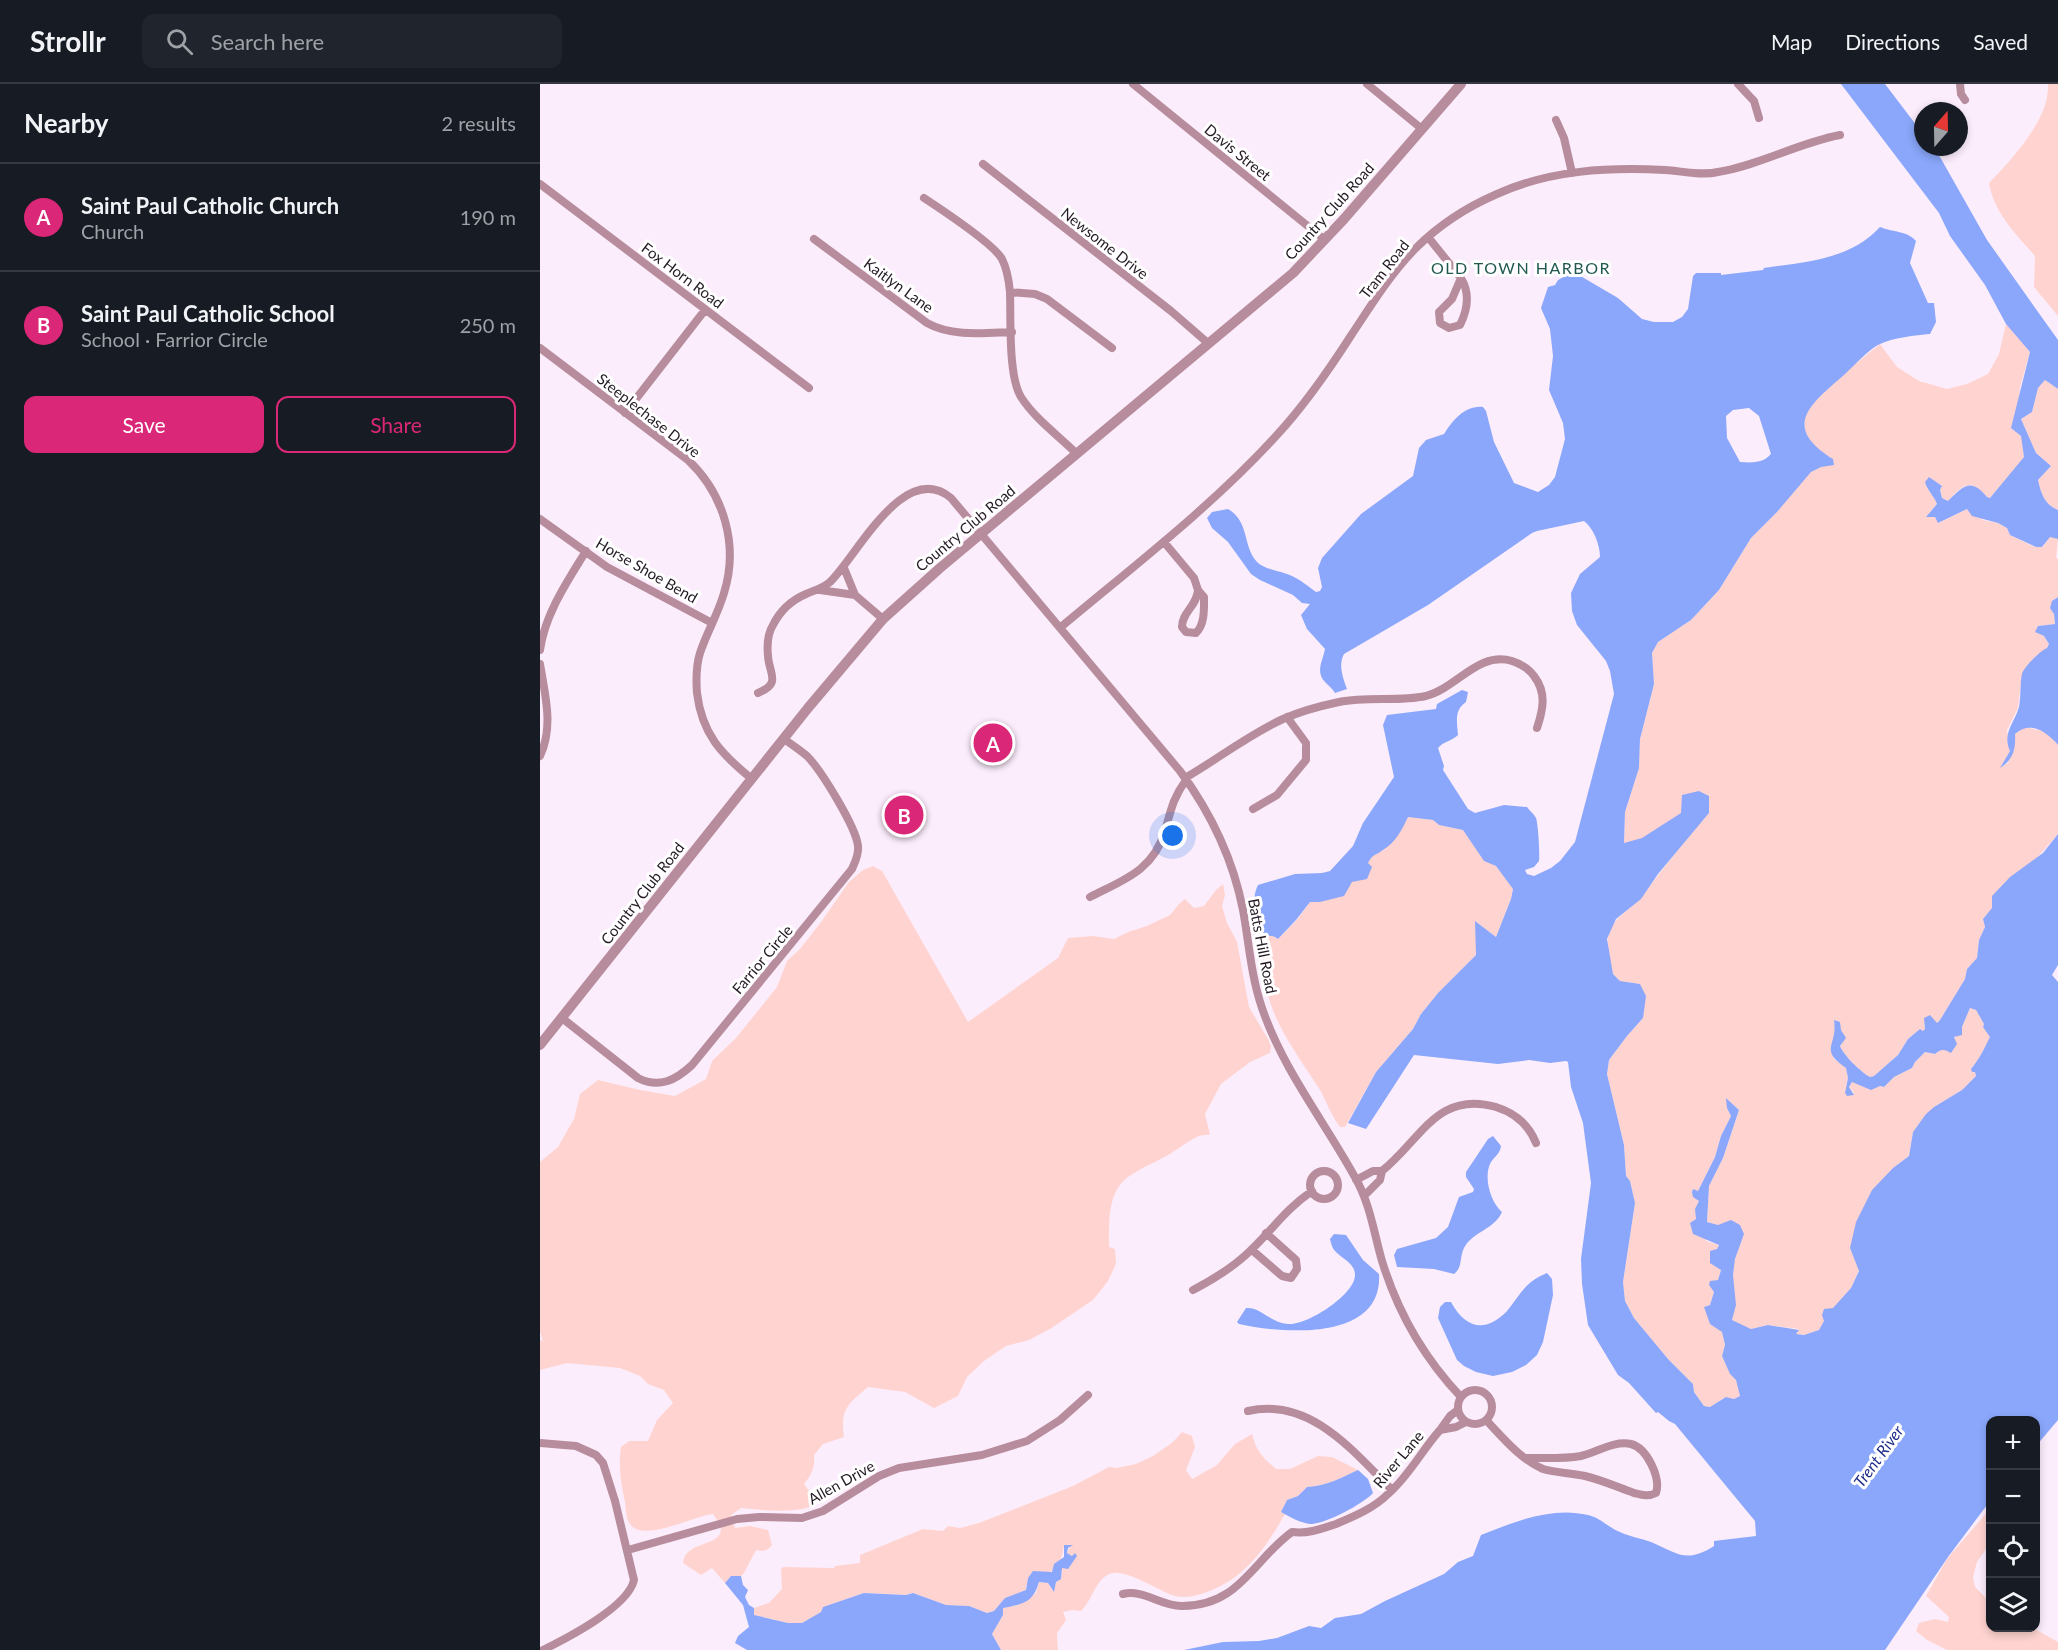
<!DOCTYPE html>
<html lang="en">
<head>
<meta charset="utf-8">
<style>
  body { margin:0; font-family:Lato,sans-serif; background:#20242c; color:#f1f3f6 }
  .controls { position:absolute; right:18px; bottom:18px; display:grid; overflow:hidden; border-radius:12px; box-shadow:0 3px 9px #0003 }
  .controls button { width:54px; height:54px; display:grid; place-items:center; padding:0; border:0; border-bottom:2px solid #363941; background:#171b24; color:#f1f3f6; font:30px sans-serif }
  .compass { position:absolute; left:1374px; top:18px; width:54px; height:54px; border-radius:50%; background:#171b24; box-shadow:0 3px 9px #0003; rotate:20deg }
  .you { position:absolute; left:633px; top:752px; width:21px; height:21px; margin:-15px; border:4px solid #fff; border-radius:50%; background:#1a73e8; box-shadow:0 0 0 9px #1a73e833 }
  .badge { display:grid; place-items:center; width:39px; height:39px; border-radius:50%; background:#db2777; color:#fff; font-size:20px; font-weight:700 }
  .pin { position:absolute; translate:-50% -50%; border:3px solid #fff; box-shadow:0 2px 6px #0006 }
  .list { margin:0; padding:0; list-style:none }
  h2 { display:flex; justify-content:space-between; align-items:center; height:78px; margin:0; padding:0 24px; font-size:26px }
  h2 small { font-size:20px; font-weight:400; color:#9ea1a6 }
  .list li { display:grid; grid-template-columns:39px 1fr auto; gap:18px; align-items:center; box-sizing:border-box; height:108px; padding:0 24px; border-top:2px solid #363941 }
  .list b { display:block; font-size:22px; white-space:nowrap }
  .list p { margin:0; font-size:20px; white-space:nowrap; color:#9ea1a6 }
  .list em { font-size:20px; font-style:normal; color:#9ea1a6 }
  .actions { display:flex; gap:12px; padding:18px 24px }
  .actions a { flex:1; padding:14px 0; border:2px solid #db2777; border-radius:12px; text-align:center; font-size:21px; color:#db2777 }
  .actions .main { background:#db2777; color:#fff }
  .icon { flex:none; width:33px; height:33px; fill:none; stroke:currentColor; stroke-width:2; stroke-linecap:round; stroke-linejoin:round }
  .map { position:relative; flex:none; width:1518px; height:1566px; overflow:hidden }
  header { display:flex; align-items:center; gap:36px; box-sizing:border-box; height:84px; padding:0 30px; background:#171b24; border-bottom:2px solid #363941 }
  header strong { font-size:28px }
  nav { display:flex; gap:33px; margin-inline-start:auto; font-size:21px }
  .search { width:420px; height:54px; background:#20242c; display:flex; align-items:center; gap:15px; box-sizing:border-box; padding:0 21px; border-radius:12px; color:#9ea1a6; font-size:22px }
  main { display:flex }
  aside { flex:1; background:#171b24 }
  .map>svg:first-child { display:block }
</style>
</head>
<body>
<header>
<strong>Strollr</strong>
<div class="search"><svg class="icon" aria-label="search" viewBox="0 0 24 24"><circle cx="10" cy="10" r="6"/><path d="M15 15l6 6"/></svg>Search here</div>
<nav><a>Map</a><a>Directions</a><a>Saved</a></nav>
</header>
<main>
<aside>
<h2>Nearby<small>2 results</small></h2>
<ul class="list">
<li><span class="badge">A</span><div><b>Saint Paul Catholic Church</b><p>Church</p></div><em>190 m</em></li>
<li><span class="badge">B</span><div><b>Saint Paul Catholic School</b><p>School · Farrior Circle</p></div><em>250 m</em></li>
</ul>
<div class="actions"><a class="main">Save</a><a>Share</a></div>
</aside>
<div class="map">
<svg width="1518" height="1566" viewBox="0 0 1518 1566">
  <rect width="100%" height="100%" fill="#fcedfc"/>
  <path fill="#ffd4d0" d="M1508 0H1518V232L1494 203 1495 172C1476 150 1454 129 1449 99 1472 75 1510 35 1508 0Z
    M1466 240 1490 268 1480 303 1479 319 1485 373 1450 414 1447 413C1431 393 1422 401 1408 417L1402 414 1400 406 1402 402 1396 398H1385C1387 406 1394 412 1397 420L1386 433H1395L1399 439 1427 425 1443 436 1458 439 1467 444 1470 451 1495 463H1503L1510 452 1518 455 1516 474 1518 475V513L1512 517 1515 540 1498 542 1496 548 1504 552 1509 560 1507 564 1482 590 1478 624 1467 646 1470 667 1461 683 1468 679 1475 650 1481 645 1486 643 1507 648 1518 661V750L1443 835 1445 843 1439 856 1437 874 1427 885 1425 895 1400 936 1397 939 1384 941 1386 945 1383 947 1380 946 1368 955 1358 971 1334 992 1330 993C1321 988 1304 972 1300 962L1305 954 1295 936C1297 953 1290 959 1294 975L1306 983 1308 994 1305 1009H1314L1309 1003 1312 998 1344 1003 1354 993 1372 984 1375 978 1385 968 1395 970 1401 966H1406L1422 943 1430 924 1436 926 1444 940 1443 943 1451 953C1444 965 1440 974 1431 985L1435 988 1436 992 1422 1006 1394 1023 1373 1048 1369 1072 1353 1084 1310 1164 1319 1186 1311 1204 1293 1225 1279 1246 1264 1251 1256 1250 1259 1245 1228 1241 1211 1245 1191 1236C1199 1214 1192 1208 1193 1188 1194 1174 1199 1163 1204 1150L1167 1138 1169 1102 1183 1074 1199 1026 1187 1015V1024L1191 1032 1181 1052 1175 1073 1158 1107 1155 1106 1159 1117 1166 1157 1179 1161 1177 1165 1181 1186 1178 1196 1169 1201 1174 1208 1170 1221 1165 1223 1182 1248 1185 1261 1182 1272 1190 1290 1196 1296 1200 1312 1194 1315 1186 1313 1170 1323 1164 1322 1154 1308 1153 1300 1128 1275 1094 1234 1085 1217 1083 1198 1095 1119 1090 1097 1086 1092 1084 1061 1067 990 1069 976 1087 952 1103 934 1100 900 1080 897 1073 890C1071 880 1066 865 1068 854 1071 833 1090 828 1102 812 1124 784 1145 756 1169 729V712L1102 755 1084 760 1085 728 1099 684 1100 655 1114 600 1112 569 1118 558 1151 536 1179 506 1211 454 1237 428 1258 401 1271 387 1293 375C1279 366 1263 356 1264 336 1265 319 1325 272 1340 260L1357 283 1379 297 1407 305 1427 300 1448 290 1459 270Z
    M1505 296 1518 305V426C1505 421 1501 410 1498 396L1511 382 1496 369 1481 335 1492 328 1498 304Z
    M868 733 893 736 899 741 923 746 950 779 956 782 973 804 971 815 956 853 936 838V871L898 909 881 930 873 945 836 988 805 1043H800C791 1031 787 1019 780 1006 763 979 742 952 731 921 722 896 723 869 718 843 726 851 730 849 738 855L756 837 770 818H780L812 798 834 770 844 766Z
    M333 782 342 787 428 938 518 874 528 854 553 852 574 855 588 848 607 842 630 831 639 820 645 815 654 824 664 822 676 806 683 800 685 811 682 822 687 839 697 858 709 923 728 955 731 962 730 969 710 978 681 1000 665 1030 670 1051C656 1049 645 1061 633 1068 619 1077 602 1083 588 1093 567 1108 569 1140 569 1163L575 1165 576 1180 568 1197 553 1216 510 1245 489 1256 466 1262 444 1277 427 1293 418 1312 394 1324 365 1308 328 1303C308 1320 300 1325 304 1353L283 1360 274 1371C275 1384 272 1390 264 1400L272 1411 275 1421C257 1430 221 1426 201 1424L191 1431 195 1444 210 1442 228 1446 232 1461C227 1467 224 1468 216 1466L204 1489 201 1492H191L185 1499 172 1484 161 1491 143 1479C145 1452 201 1466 173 1430 154 1432 102 1459 90 1440 86 1435 86 1425 85 1418 81 1399 78 1382 81 1363L89 1357H108L117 1336 133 1319 124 1306 108 1300 100 1292 80 1284 27 1279 0 1286V1256L3 1257 0 1248V1078L18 1063 34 1035 40 1010 58 996 100 1006 135 1012 166 995 172 977 196 954 237 903 247 877 260 865 281 838 309 798 323 786Z
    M642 1348 652 1352 655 1363 646 1386 652 1395 677 1381 695 1360 712 1350C716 1367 723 1374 736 1385H750L778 1372 792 1373 818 1386C800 1394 787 1402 767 1403L758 1412 747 1416 741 1428 745 1430C725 1465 704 1496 664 1509 653 1513 640 1515 629 1510 615 1504 588 1487 573 1489 556 1492 553 1516 541 1527L532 1526 523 1528 526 1536 517 1549 518 1566H461L452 1550 463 1531V1524L478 1521 496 1509 499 1498 508 1499 513 1507 516 1498 521 1494 522 1484 532 1472 527 1469 531 1461H524C520 1488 514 1488 488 1494L486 1506 466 1514 454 1527 447 1529 429 1522 406 1521 373 1509 366 1511 324 1509 283 1523 281 1528 262 1539H248L213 1531 214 1524 229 1519 242 1505 241 1485 243 1483 294 1484 295 1482 320 1479V1471L383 1445 403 1447 408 1442 420 1444 439 1439 533 1402 569 1383 577 1384 596 1380 613 1372 633 1358Z
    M1449 1426 1450 1427V1459L1437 1478 1433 1493 1435 1503 1450 1518V1544H1493L1518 1558V1566H1407L1387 1556 1376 1547 1379 1539 1395 1535 1408 1538 1409 1533 1386 1512 1407 1475Z"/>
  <path fill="#8aa7fb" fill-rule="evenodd" d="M1301 0H1345L1383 50V63H1393L1400 73 1447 156 1518 256V305L1505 296 1498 304 1492 328 1481 335 1496 369 1511 382 1498 396C1501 410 1505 421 1518 426V455L1510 453 1502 463H1496L1470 451 1467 444 1458 439 1432 432 1427 425 1398 439 1395 433H1386L1397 420C1394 412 1387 406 1385 398L1389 393 1402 402 1400 406 1402 414 1408 417C1423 402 1431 393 1447 413L1450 414 1484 373 1481 352 1471 344 1490 268 1466 240 1445 201 1410 152 1399 129Z
    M1340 143C1352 148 1368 147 1376 157L1370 179 1388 219H1394L1396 238 1390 250C1376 251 1352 254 1340 260 1329 265 1315 281 1305 290 1271 320 1240 342 1293 375L1294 381 1281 383 1271 388 1237 428 1211 454 1179 506 1151 536 1118 558 1112 569 1114 600 1100 655 1099 684 1085 728 1084 759 1102 754 1141 729 1142 711 1159 707 1169 712V729L1118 790 1101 815 1076 835 1067 855 1073 890 1080 897 1100 900 1106 912 1103 934 1087 952 1069 976 1067 990 1084 1061 1086 1092 1090 1097 1095 1119 1083 1198 1085 1217 1094 1234 1128 1275 1153 1300 1154 1308 1164 1322 1170 1323 1186 1313 1194 1315 1200 1312 1196 1296 1190 1290 1182 1272 1185 1261 1182 1248 1170 1240 1164 1223 1170 1221 1174 1208 1169 1201 1170 1197 1178 1196 1181 1186 1170 1179V1167L1177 1165 1179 1161 1153 1150 1150 1139 1156 1135 1155 1125 1159 1117 1153 1113 1152 1108 1153 1105 1158 1107 1175 1073 1181 1052 1191 1032 1187 1024 1186 1014 1199 1026 1183 1074 1169 1102 1167 1138 1178 1141 1191 1136 1200 1141 1204 1150 1195 1175 1193 1191 1196 1221 1192 1236 1211 1245 1228 1241 1259 1246 1256 1250 1264 1251 1279 1246 1284 1237 1282 1231 1284 1225 1293 1224 1311 1204 1319 1187 1310 1164 1316 1138 1332 1106 1353 1084 1369 1072 1373 1048 1386 1030 1394 1023 1422 1006 1436 992 1435 988H1432L1431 985C1440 974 1444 965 1450 953L1443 943 1444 940 1436 926 1430 924 1422 943V951L1414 953 1417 960 1411 969C1404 965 1401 965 1395 970L1385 968 1375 978 1372 984 1354 993 1344 1003 1340 1002 1331 1006 1312 998 1309 1003 1314 1011 1307 1012 1305 1009 1308 994 1306 984C1278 964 1298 963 1294 936L1300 938 1301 946 1306 954 1300 962C1304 972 1321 988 1330 993L1334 992 1358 971 1368 955 1380 945 1383 947 1385 945 1384 934 1390 931 1397 939 1400 936 1425 895 1427 885 1437 874 1439 856 1445 843 1443 835 1452 824V812L1470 793 1503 769 1518 750V881L1512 891 1518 898V1336L1496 1362V1336H1450V1417L1408 1473 1345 1566H644L683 1558 719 1557 737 1554 769 1542 781 1544 795 1534 821 1530 845 1517 904 1490 918 1478 933 1472 941 1451C974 1438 1012 1422 1048 1431 1059 1433 1069 1444 1080 1448 1090 1453 1101 1454 1111 1458 1137 1469 1146 1480 1174 1462V1457L1216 1452 1215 1437 1135 1340 1129 1337 1118 1328 1116 1329 1089 1299 1078 1291 1048 1241 1042 1200 1041 1175 1051 1099 1043 1039 1031 1003 1028 978 1026 977 1010 979 989 976 958 980 874 971 826 1045 808 1039 836 988 873 945 881 930 898 909 936 871 935 837 956 853 971 815 973 805 956 782 944 777 923 746 899 741 893 736 868 733C862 746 855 759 843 766 835 772 834 769 828 779L832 783 827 795 812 798 804 812 780 818H770L756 836 738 855C733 851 730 853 725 850 711 844 712 812 718 801L755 790 782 789 790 787 813 762 823 739 854 693 843 641 847 631 896 625 897 620 922 606 928 608 926 618C914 626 917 638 918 651 912 657 904 657 898 664L904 682 903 686 928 725 935 729 964 721 987 723C989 726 994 730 996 734 998 739 1000 769 999 777L994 783 985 786 987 790 994 792 1011 784 1020 777 1035 758 1074 610 1070 587 1066 577 1037 541 1032 527 1031 509 1040 490 1060 473C1060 461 1054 445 1044 437L997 447 992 449 888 521 804 570C798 581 803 594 807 605L795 609C792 604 789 602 785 598 775 588 783 576 785 565L767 545 761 531 770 520 762 519 753 511 720 496 711 490 688 458 672 444 667 434 672 428 688 425C710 438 702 461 717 478 725 486 742 487 752 492 761 496 769 503 776 508L780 507 782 503 778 484 782 474 821 430 873 392 879 364 886 356 904 350C913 336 925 321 943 323L946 327 954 358 974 399 998 408 1009 401 1015 393 1025 355 1023 339 1009 306 1013 272 1010 245 1001 224 1008 203 1015 201 1018 196 1031 189 1037 190 1078 214 1102 235 1114 238H1133L1142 233 1148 225 1153 192 1156 189H1181V191L1223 186 1224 184C1267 178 1311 175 1340 143ZM1209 324 1219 332 1231 370C1223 379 1213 379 1200 378L1187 354 1186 332 1193 326Z
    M1518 513V661C1507 648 1490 636 1475 650 1476 665 1473 676 1460 684L1470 667C1462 649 1474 640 1479 623 1481 614 1480 597 1482 590 1484 583 1500 567 1507 564L1509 560 1504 552 1495 548 1498 542 1515 540 1514 530 1510 524 1512 517Z
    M953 1052 961 1062C960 1070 955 1072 951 1078 943 1092 950 1118 962 1128 955 1145 932 1148 924 1164 919 1174 923 1183 914 1190L894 1185 857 1183 854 1171 857 1165 896 1154 908 1143 919 1113 933 1108 934 1105 926 1093V1088L948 1055Z
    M794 1150 806 1151 823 1176 839 1190C843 1257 744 1250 699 1240L697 1238 706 1224C722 1223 728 1238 748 1240 766 1242 815 1211 815 1191 815 1179 802 1175 795 1167 792 1164 791 1159 790 1155Z
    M1007 1189 1012 1195 1013 1211 1003 1258 997 1271 986 1281 972 1288 953 1292 936 1288 924 1282 917 1276 898 1234 900 1223 905 1218H911C925 1244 945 1250 967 1227 975 1218 981 1206 991 1198 996 1194 1002 1191 1007 1189Z
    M818 1386 828 1395 833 1409C823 1420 787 1439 772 1440 762 1440 750 1433 741 1428L747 1416 758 1412 767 1403C787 1402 800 1394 818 1386Z
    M524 1461H533L528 1464 527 1469 532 1472 535 1469 537 1472 528 1485 522 1484 521 1495 516 1498 514 1508 508 1499 499 1498C493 1519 483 1520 463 1524V1531L452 1550 461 1566H207L195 1559 198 1552 209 1543 203 1521 185 1499 191 1492H201L203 1501 208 1506 205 1513 209 1521 214 1524V1531L248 1539H262L281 1528 283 1523 324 1509 366 1511 373 1509 406 1521 429 1522 447 1529 454 1527 465 1514 486 1506 488 1494 493 1487 512 1488 514 1480 524 1473Z"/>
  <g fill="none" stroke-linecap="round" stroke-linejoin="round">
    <path stroke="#b78c9c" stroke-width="8" d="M593 0 785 156
      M827 0 882 45
      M1198 0 1214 17 1219 34
      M1420 0 1421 10 1425 16
      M1016 36 1024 54 1032 89
      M443 80 631 227 669 260
      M0 100 269 304
      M384 114C402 126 453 159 462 175 467 185 469 197 470 208 471 234 468 292 481 313 495 335 519 352 537 370
      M888 153 921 194
      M274 155 387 239C412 253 444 249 472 248
      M921 194C930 209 928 225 920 241L909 244 900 239 899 228 912 215Z
      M470 208 495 210 507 215 572 264
      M0 264 148 376C184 410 199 461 184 509 178 530 167 548 160 569 156 582 156 596 157 609 162 650 181 670 212 695
      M85 329 165 226
      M0 435 67 483 172 539
      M624 458 654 494 658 506 664 513C664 525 665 540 656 549L646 548 642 543C642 528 657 522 658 506
      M304 484 315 511
      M280 506 315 511 343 535
      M521 543C595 481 671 423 736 352 765 321 789 286 812 250 832 220 851 189 876 164 899 141 927 123 957 110 1010 86 1068 83 1125 86 1142 87 1161 92 1178 88 1220 81 1258 59 1300 51
      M0 566C5 530 27 498 46 467
      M0 580C5 611 14 642 0 672
      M218 609C242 599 229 590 228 572 227 562 228 549 233 541 240 527 252 516 266 510 275 506 282 505 290 498 317 472 364 375 411 414L640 687C671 729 693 775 703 826 709 859 711 892 722 924 743 986 785 1038 816 1095 830 1120 834 1149 842 1177 858 1229 883 1273 921 1313
      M645 694C678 675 708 651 743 635 761 627 780 622 799 618 828 612 858 618 886 612 917 604 938 567 972 577 981 580 989 585 994 592 1007 609 1003 626 997 644
      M713 725 737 711 766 676V659L747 633
      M550 813C583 796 613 787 625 747 631 726 633 714 646 696
      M22 934 98 994C119 1005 136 996 152 981L312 785C315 778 319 771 318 762 316 743 281 686 267 672 260 666 251 660 244 655
      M842 1087C881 1056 897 1006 956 1023 975 1029 989 1041 996 1059
      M770 1101a14 14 0 1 1 28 0a14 14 0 1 1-28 0Z
      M816 1096 833 1087H842L840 1096 824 1112
      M712 1166 742 1192 751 1194 757 1185 756 1176 726 1149
      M653 1206C674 1195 695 1182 711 1166 734 1144 745 1126 772 1107
      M918 1323a17 17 0 1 1 34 0a17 17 0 1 1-34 0Z
      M918 1326 910 1332 900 1346 916 1343 926 1338
      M708 1327C770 1313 813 1367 852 1406
      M946 1336C963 1354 980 1375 1003 1385 1016 1389 1032 1389 1045 1392 1062 1396 1077 1403 1094 1409 1102 1411 1108 1413 1116 1409 1121 1394 1107 1364 1091 1360 1075 1356 1057 1368 1041 1372 1024 1375 1004 1374 986 1374
      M0 1359 36 1362 56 1371 63 1379 75 1417 94 1496C88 1523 27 1554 3 1566
      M88 1466 197 1435 219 1433 262 1434 283 1427 339 1392 359 1384 442 1371 487 1357 520 1336 548 1311
      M583 1510C603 1505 621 1522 641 1522 699 1523 713 1476 752 1448 768 1450 781 1445 796 1440 815 1432 834 1424 848 1410 869 1392 882 1366 900 1346"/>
    <path stroke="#b78c9c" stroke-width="10" d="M0 961 268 624 343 535 400 484 753 189 804 135 921 0"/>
  </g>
  <g text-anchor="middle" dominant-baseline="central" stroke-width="6" stroke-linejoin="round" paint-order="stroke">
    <g font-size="15" fill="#241a24" stroke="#fff">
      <text transform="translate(698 68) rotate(39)">Davis Street</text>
      <text transform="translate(789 127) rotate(-48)">Country Club Road</text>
      <text transform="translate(565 159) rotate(38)">Newsome Drive</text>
      <text transform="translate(844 185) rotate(-52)">Tram Road</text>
      <text transform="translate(143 191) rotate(37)">Fox Horn Road</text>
      <text transform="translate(359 201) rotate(36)">Kaitlyn Lane</text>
      <text transform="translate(109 331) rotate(38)">Steeplechase Drive</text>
      <text transform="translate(425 444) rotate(-40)">Country Club Road</text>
      <text transform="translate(107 486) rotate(30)">Horse Shoe Bend</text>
      <text transform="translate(102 809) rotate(-52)">Country Club Road</text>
      <text transform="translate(723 862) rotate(79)">Batts Hill Road</text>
      <text transform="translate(222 875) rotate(-50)">Farrior Circle</text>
      <text transform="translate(858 1375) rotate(-50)">River Lane</text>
      <text transform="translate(301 1398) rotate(-29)">Allen Drive</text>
    </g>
    <g font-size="16" letter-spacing="1.5" fill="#215951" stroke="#fff">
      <text x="981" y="183">OLD TOWN HARBOR</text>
    </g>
    <g font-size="16" font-style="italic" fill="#1b2b89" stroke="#fff">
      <text transform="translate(1338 1372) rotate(-54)">Trent River</text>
    </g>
  </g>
</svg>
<div class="controls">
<button>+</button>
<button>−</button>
<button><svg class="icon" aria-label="locate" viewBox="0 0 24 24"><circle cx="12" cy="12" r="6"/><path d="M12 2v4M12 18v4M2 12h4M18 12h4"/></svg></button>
<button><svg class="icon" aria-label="layers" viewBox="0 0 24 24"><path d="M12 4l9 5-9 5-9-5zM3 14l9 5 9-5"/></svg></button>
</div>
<svg class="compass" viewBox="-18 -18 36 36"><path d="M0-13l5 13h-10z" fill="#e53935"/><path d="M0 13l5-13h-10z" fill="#9ea1a6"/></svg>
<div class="you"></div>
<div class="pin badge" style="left:453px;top:659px">A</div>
<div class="pin badge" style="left:364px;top:731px">B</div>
</div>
</main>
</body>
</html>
